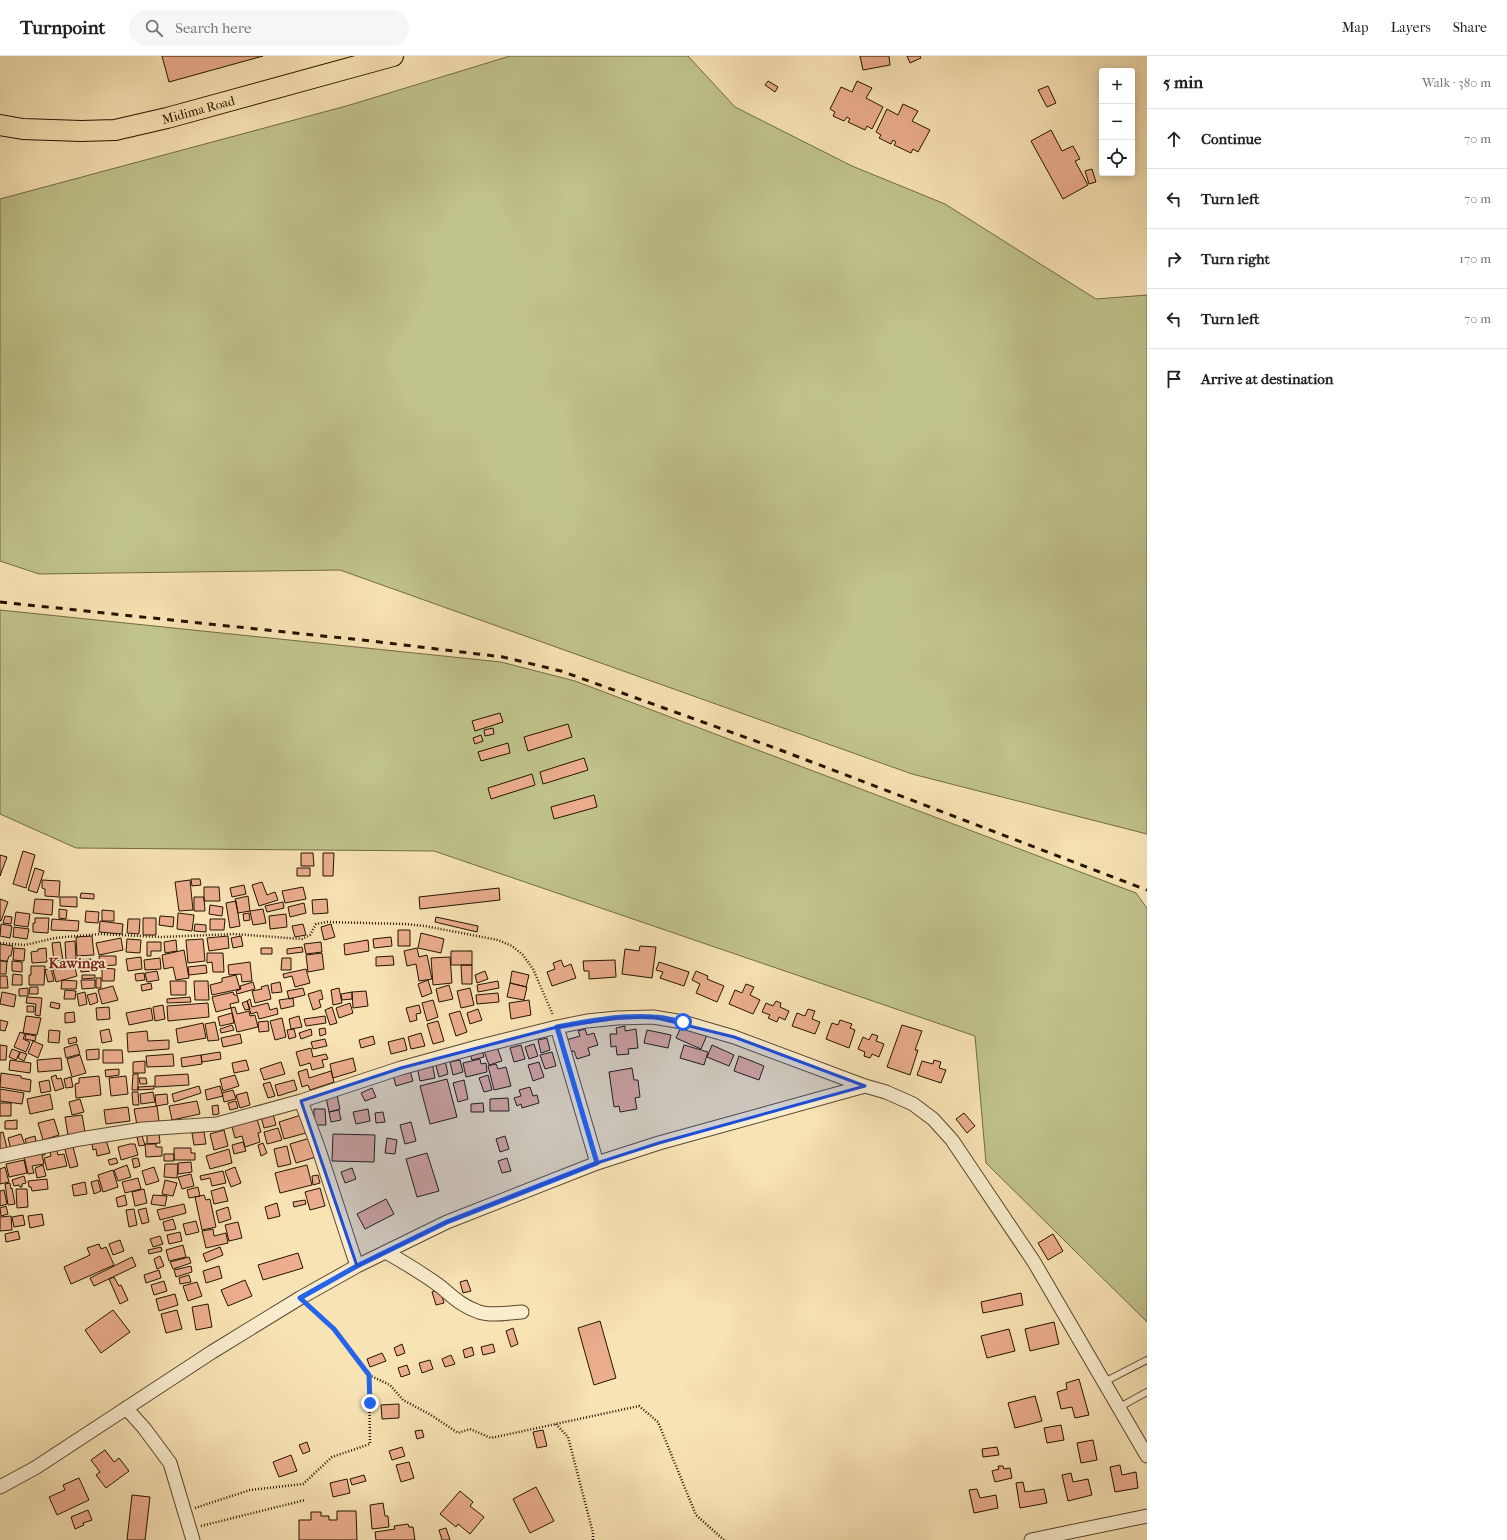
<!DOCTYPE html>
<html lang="en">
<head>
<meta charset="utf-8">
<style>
  body { margin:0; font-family:"IM FELL French Canon",serif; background:#f6f6f6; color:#202124 }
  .controls { position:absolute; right:12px; top:12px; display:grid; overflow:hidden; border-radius:4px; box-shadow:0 2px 10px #0003 }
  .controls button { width:36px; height:36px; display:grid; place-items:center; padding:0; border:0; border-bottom:1px solid #e0e0e0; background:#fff; color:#202124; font:20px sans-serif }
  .stop { position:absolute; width:12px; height:12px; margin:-9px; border:3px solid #2563eb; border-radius:50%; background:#fff }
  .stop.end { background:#2563eb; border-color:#fff; box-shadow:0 1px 4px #0008 }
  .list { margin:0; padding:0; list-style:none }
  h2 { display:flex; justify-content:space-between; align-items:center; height:52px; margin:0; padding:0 16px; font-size:17px }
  h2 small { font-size:13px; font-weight:400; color:#757577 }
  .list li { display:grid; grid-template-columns:26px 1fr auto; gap:12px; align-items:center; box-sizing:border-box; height:60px; padding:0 16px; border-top:1px solid #e0e0e0 }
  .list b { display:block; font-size:15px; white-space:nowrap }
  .list em { font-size:13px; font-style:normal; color:#757577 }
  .icon { flex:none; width:22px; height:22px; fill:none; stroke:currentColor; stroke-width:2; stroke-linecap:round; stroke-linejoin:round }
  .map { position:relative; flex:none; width:1147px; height:1484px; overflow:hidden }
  header { display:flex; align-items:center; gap:24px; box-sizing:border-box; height:56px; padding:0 20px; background:#fff; border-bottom:1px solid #e0e0e0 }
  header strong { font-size:19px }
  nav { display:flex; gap:22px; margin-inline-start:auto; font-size:14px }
  .search { width:280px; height:36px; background:#f6f6f6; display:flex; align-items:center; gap:10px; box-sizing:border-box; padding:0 14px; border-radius:22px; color:#757577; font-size:15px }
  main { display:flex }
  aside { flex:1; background:#fff }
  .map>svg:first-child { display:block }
</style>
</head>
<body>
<header>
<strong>Turnpoint</strong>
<div class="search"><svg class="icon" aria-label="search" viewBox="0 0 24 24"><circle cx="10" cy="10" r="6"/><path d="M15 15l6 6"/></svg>Search here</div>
<nav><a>Map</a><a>Layers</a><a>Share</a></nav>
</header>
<main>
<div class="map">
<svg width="1147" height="1484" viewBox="0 0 1147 1484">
  <rect width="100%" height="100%" fill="#f8e3b4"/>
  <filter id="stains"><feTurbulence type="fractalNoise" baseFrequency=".005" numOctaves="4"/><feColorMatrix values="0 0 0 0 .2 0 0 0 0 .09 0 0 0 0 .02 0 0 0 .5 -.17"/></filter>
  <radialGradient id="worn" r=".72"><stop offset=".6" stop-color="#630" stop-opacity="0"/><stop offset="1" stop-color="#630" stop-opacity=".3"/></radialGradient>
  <path fill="#c0c38b" stroke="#726b46" d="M510 0H688L735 51 852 110 945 148 1096 243 1147 239V778L912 718 340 514 39 518 0 505V143L350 49Z
    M0 554 501 606 575 625 1136 837 1147 852V1266L986 1107 975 980 434 795 76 792 0 758Z"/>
  <path fill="#ebad8d" stroke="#251300" d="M162 0H263L169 26Z
    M860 0H889L890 9 863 14Z
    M907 0H920L921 2 910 7Z
    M768 25 778 31 775 36 765 29Z
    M857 25 872 32 866 42 883 51 872 73 867 70 865 74 848 66 850 63 847 61 844 65 833 60 835 56 830 53 841 31 852 36Z
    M1048 30 1056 47 1047 51 1038 34Z
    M903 48 918 55 912 65 930 74 918 96 913 93 911 97 894 89 896 86 893 84 891 88 879 82 881 79 876 76 887 53 898 59Z
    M1051 74 1062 95 1073 90 1080 103 1075 105 1088 129 1063 143 1031 85Z
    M1092 113 1096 126 1089 128 1085 115Z
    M500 657 503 666 475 675 472 665Z
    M568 668 572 681 528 695 524 681Z
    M493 672 494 678 485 680 484 674Z
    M481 679 483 685 475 688 473 682Z
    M508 687 510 697 481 705 478 696Z
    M584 702 588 714 543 728 540 716Z
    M532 718 535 729 491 743 488 732Z
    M594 739 597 751 554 763 551 751Z
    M23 795 35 799 26 832 13 828Z
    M301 797H313L314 810H301Z
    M323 797H334L333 820H323Z
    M0 799 7 801 0 820Z
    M35 812 44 815 37 837 28 834Z
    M297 812H310V820H297Z
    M191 823H200L201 829 192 830Z
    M42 824 60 825 59 841 45 840V833L42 832Z
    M190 824 193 854 179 855 175 826Z
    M262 826 267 839 275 836 278 844 259 850 252 829Z
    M244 829 246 838 232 841 230 832Z
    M204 831H219L220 845H204Z
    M303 831 306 843 285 847 282 835Z
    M499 832 500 844 420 853 419 841Z
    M81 837 94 838V843L80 842Z
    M248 840 250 855 238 857 235 843Z
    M60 841H77V851L60 850Z
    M194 841H204L205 855H194Z
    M0 843 8 846 1 865H0Z
    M35 843 53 844 52 859 33 857Z
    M327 843 328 857 313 858 312 844Z
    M236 845 240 870 230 872 226 847Z
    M283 846 284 852 267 856 265 850Z
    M304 847 306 857 290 861 288 851Z
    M210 849 223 851 222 860 209 858Z
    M59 853 67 854 66 863 59 862Z
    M263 853 266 867 253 869 250 855Z
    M102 854 114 855V865H102Z
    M86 855 99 856 98 867 85 866Z
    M16 856 30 858 28 871 14 869Z
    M178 857 194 859 192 875 177 873Z
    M249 857 250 864 244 865 243 858Z
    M286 858 287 871 270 873 269 860Z
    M5 860 12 861 11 868 3 867Z
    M160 860 174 861 173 871 159 869Z
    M436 861 478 870 477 876 435 866Z
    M35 862H49L48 877 33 876V867H35Z
    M143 862H156V879H143Z
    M52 863 79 865 78 875 51 874Z
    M128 863H140L139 878 127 877Z
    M210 863H225L224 874H210Z
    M100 865 123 868 122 878 99 876Z
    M1 868 12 870 10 882 0 880Z
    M195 868 206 869V876L194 875Z
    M303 868 306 879 295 881 292 870Z
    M331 868 335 881 324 884 321 871Z
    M14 871 29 873 27 883 13 881Z
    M398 874H410V890H398Z
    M421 877 444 883 441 897 418 892Z
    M92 880 94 899 77 900 76 881Z
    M228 880 229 892 209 895 207 882Z
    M241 880 243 890 233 892 231 882Z
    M391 881 392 890 374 892 373 883Z
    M121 882 123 894 99 899 96 887Z
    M127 883 141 884 140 897 126 896Z
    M203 883 205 905 188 907 186 884Z
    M176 884 177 895 165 897 164 886Z
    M368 884 369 895 345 899 344 888Z
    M75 885 76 904 66 905 65 886Z
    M60 886 63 904 54 905 52 887Z
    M147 886H161V895H151V900H147Z
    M321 886 322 896 306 898 304 888Z
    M0 888 13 890 11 900H9L7 906 0 904Z
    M640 890 656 891 652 922 622 918 625 893 639 895Z
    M302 891 303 896 287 898V893Z
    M14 892 25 893 24 905 13 904Z
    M46 892 47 906 32 907 31 896 38 895V893Z
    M261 892H272V898H261Z
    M417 892 419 901 427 899 432 923 419 925 416 908 407 910 404 895Z
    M184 894 189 922 176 924 173 911 164 913 162 899Z
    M451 895H472V909H451Z
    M207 897H223L224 916H213L212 906 207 907Z
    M322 897 324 913 308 916 306 899Z
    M99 900H116V909L100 910Z
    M393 900 394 909 376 910V901Z
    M141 901 142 913 128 915 126 903Z
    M450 901 452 927 433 929 431 902Z
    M160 902 161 913 145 914 144 904Z
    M282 902H291V914H281Z
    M91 903 92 915 81 916 80 904Z
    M561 904 564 911 571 908 576 922 552 930 547 916 555 913 553 907Z
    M615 904 616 921 589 923V915H584L583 905Z
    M0 905H7L6 918H0Z
    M12 905 22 906V916L12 915Z
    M250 906 252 925 242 926 241 918 229 919 228 909Z
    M659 906 689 916 684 930 660 922 663 916 656 914Z
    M74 908 77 920 56 926 53 914Z
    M206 909 207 917 189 919 188 911Z
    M461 909H472V928H462Z
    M31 910H45L44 929H29V919H31Z
    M51 912 54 925 48 926 45 914Z
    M102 912 115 913 114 925H102Z
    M306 913 310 927 295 931 292 920 284 922 283 918Z
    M157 915 159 924 147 926 145 917Z
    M485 915 488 923 477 927 475 919Z
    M512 915 529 919 526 931 510 927Z
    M696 915 708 920 707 923 724 930 717 946 696 937 700 928 692 924Z
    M144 917 145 924 136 925 135 918Z
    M13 918 22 919V929H12Z
    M82 919H95V922L82 923Z
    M236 919 240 933 212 939 210 929 222 926V922Z
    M0 920H7L8 932H0Z
    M96 922H101V932H96Z
    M62 924 77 925 76 933H61Z
    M81 924H95V932L82 933Z
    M428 924 432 937 422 941 418 928Z
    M170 925H186V939H171Z
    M194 925H208L209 944H195Z
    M498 925 499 932 478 936 477 929Z
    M253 926 255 933 237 938 236 935 241 933 240 930Z
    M280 926 282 936 272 937 271 928Z
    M151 927 152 933 142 935 141 929Z
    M510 927 527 931 524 944 507 941Z
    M746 928 754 931 750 939 760 944 753 958 729 948 735 934 742 937Z
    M268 929 271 943 255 947 252 935 262 933 261 931Z
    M449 929 453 943 439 946 436 933Z
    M113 930 118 944 102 948 98 934Z
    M30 931H38V938H29Z
    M28 932V940H19V933Z
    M303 932 305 939 289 943 287 935Z
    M339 932 342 947 333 949 331 934Z
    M470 932 474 949 461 952 457 935Z
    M65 934 76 935 75 943H64Z
    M321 934 323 943 319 944 321 951 313 954 308 938Z
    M366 935 368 950 353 952 352 936Z
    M2 936 16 939 14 951 0 948Z
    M85 936 87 948 79 950 77 938Z
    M233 936 234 939H237L239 946 230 948 231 952 216 956 212 941Z
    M352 936V943L342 944 341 938Z
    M96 937 98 946 90 949 87 939Z
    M498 937 499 946 477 948 476 939Z
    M27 941 42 942 40 960 35 959 36 948 26 947Z
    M190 941 191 946 167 947V943Z
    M293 942 294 950 281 953 279 944Z
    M250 943 252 951 268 947 270 954 277 952 278 958 259 963 257 956 251 958 247 945Z
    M433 944 438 961 427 965 422 947Z
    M529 944 531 959 511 963 509 947Z
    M247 945 250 953 245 954 242 947Z
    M776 945 781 947 780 951 789 955 785 964 779 961 777 966 768 962 770 959 762 956 766 947 773 950Z
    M51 946 60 948 59 953 50 951Z
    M208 947 209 961 168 965 167 950Z
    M350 947 353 957 339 962 336 952Z
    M163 949 165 963 155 965 153 951Z
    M419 949 421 957 416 958 417 964 410 966 406 952Z
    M27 950H34V956H27Z
    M109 951 110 963 97 964 96 952Z
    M235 951 237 958 249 955 250 960 255 959 258 971 237 976 231 952Z
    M332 951 337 967 330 969 325 954Z
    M151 952 153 964 129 969 126 957Z
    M478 953 482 964 470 968 467 957Z
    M808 953 815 955 812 963 820 966 815 978 792 970 797 957 805 960Z
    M460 955 467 976 456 980 449 958Z
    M74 956 75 966 65 967V957Z
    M232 957 234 967 220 970 218 961Z
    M26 960 41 962 37 979 23 977Z
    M299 960 302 971 291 973 289 963Z
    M325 960 326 967 306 970 304 963Z
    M282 962 286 981 275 984 270 965Z
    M0 964 8 966 5 975 0 974Z
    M840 964 852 968 850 972 855 974 849 992 826 983 832 967 838 969Z
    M268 965 269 975 259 976 258 966Z
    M438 965 444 985 433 988 427 968Z
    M215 966 219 984 208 985 205 968Z
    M203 967 206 982 178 987 176 973Z
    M232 969 234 974 221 977 220 973Z
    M682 969 707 979 701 993 676 982Z
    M902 969 922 975 915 994H918L910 1019 887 1011Z
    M625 970V975L636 973 638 992 628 993 629 998 617 999 616 990 611 991 610 978H617L616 972Z
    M325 972 326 978 320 980 319 973Z
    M109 973 112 985 102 987 100 975Z
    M294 973 296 981 289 983 287 974Z
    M311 973 312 979 301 983 299 977Z
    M585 973 587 979 594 977 598 989 588 992 590 999 577 1003 574 995 570 996 566 984 580 980 578 975Z
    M49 974 60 975 59 987 48 986Z
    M647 974 671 979 668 992 644 987Z
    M147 975 148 985 169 984V993L128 996 127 977Z
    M20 976 25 978 23 983 30 986 26 996 14 991Z
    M421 977 425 990 411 993 408 981Z
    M26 978 36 980 35 985 25 983Z
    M240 978 242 987 223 991 221 982Z
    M872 978 878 980 876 985 884 988 879 1001 872 998 870 1002 864 1000 865 996 858 993 863 981 869 984Z
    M373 980 375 988 361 992 359 984Z
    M76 981 77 986 69 988 68 983Z
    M404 982 407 994 391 998 388 986Z
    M547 982 550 994 541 997 538 984Z
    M325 983 327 990 313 993 311 986Z
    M33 985 43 989 38 1002 28 997Z
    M77 988 80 998 66 1002 64 992Z
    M534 988 538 1000 529 1003 525 991Z
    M0 989 7 990 6 1004H0Z
    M521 989 525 1003 514 1006 510 992Z
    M684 989 708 996 704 1009 680 1002Z
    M712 989 734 999 729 1010 707 1001Z
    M481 991 484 1001 472 1004 469 994Z
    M497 991 502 1005 489 1009 484 995Z
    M311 992 313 1001 326 998 328 1003 322 1004 324 1011 312 1014 310 1007 300 1010 296 996Z
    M12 993 20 996 16 1004 9 1001Z
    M99 993V1003L87 1004 86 994Z
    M103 994H122L123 1007H103Z
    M20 996 27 998 24 1005 18 1002Z
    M220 996 221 1003 202 1006 201 999Z
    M552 996 556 1010 545 1013 540 999Z
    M173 998 174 1010 147 1011 146 1000Z
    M80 999 86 1017 72 1021 67 1003Z
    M201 999 202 1008 182 1011 181 1002Z
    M739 1000 764 1010 759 1024 734 1015Z
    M61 1002 62 1014 38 1016 37 1004Z
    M353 1002 356 1015 333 1022 330 1008Z
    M480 1003 481 1008 486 1007 487 1016 466 1021 463 1007Z
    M10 1004 31 1007 30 1017 9 1014Z
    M246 1004 249 1014 234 1017 232 1007Z
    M445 1004 448 1018 439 1021 435 1006Z
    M460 1004 463 1016 453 1019 450 1006Z
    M934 1004 941 1006 939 1012 946 1014 941 1027 917 1019 922 1005 933 1008Z
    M145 1005V1017H133V1006Z
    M281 1006 285 1018 264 1024 260 1013Z
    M539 1006 544 1021 533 1025 528 1009Z
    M432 1007 435 1022 420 1025 417 1011Z
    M496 1008 498 1013 506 1011 511 1030 494 1034 488 1010Z
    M632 1012 634 1024H638L640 1041 635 1042 637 1053 620 1056 619 1050 614 1051 609 1016Z
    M119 1013V1019L106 1021 105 1014Z
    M307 1013 309 1022 331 1015 334 1026 310 1034 308 1029 302 1031 298 1016Z
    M410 1015 413 1025 396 1030 393 1019Z
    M1 1017 21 1020V1022L31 1024 30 1036 0 1031Z
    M133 1018H138V1034H132Z
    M188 1018 189 1029 155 1031V1020Z
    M56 1019 57 1023 61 1022 64 1032 55 1035 51 1021Z
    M235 1019 239 1030 223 1035 220 1023Z
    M488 1019 492 1034 484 1036 479 1022Z
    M99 1020 101 1039 76 1042 75 1028 79 1027V1022Z
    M126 1020 128 1038 111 1040 109 1022Z
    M71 1021 73 1031 66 1032 64 1023Z
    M139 1022H146L147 1028H140Z
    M447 1023 457 1061 430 1068 420 1030Z
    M49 1024 51 1035 41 1037 39 1026Z
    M294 1024 297 1034 278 1040 275 1029Z
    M464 1024 468 1043 458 1046 453 1027Z
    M270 1026 275 1040 268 1042 263 1028Z
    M154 1030V1033L138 1034V1031Z
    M199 1030 201 1037 174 1046 172 1038Z
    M220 1030 223 1040 207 1044 205 1034Z
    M530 1031 533 1040 537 1039 539 1047 522 1052 521 1048 517 1050 514 1042 521 1040 519 1034Z
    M372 1032 376 1041 365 1045 361 1037Z
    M0 1033 24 1037 22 1048 0 1045Z
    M233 1034 236 1043 224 1046 222 1037Z
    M132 1036H138L139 1049H133Z
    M153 1036 155 1046 141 1048 140 1038Z
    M247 1036 250 1049 240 1052 236 1039Z
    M50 1038 53 1053 30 1058 27 1043Z
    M167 1038 168 1048 156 1050 155 1039Z
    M337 1039 340 1053 329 1056 326 1041Z
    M508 1042 509 1055H490V1043Z
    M80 1043 84 1056 72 1059 69 1046Z
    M197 1045 200 1058 172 1064 169 1050Z
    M236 1045 238 1052 230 1054 228 1047Z
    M0 1047H11V1060H0Z
    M483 1047 484 1056H471V1048Z
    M218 1049 219 1058 213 1059 212 1050Z
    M157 1050 159 1065 137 1069 134 1053Z
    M128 1051 130 1065 106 1068 104 1054Z
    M314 1053H325L326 1069H314Z
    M368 1053 370 1065 356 1068 353 1056Z
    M339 1054 341 1064 331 1066 329 1056Z
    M383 1056 385 1066 376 1067 375 1057Z
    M964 1057 975 1070 967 1077 956 1063Z
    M273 1058 276 1069 264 1072 261 1061Z
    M82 1059 85 1076 68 1079 65 1061Z
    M301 1059 306 1077 284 1083 279 1066Z
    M256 1060 261 1076 258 1077 260 1086 245 1091 242 1080 235 1082 231 1067Z
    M54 1063 59 1079 43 1084 38 1067Z
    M17 1064V1073H5V1065Z
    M411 1066 416 1085 405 1088 400 1069Z
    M278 1072 282 1084 267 1088 264 1076Z
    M224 1074 228 1090 214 1094 210 1078Z
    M3 1076 7 1092 0 1094V1077Z
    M147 1076H159L160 1087 147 1088Z
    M204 1076 206 1088 194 1089 192 1077Z
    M21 1078 25 1089 11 1094 8 1082Z
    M333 1078 375 1079 374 1106 332 1105Z
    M35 1080 36 1086 27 1089 25 1083Z
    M142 1080 145 1089 139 1090 137 1081Z
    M505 1080 509 1093 500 1096 496 1083Z
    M310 1082 316 1101 296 1107 290 1088Z
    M387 1082 397 1084 395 1098 385 1097Z
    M106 1084 110 1097 97 1100 96 1093 93 1094 92 1088Z
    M243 1086 246 1095 234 1098 232 1089Z
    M72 1087 78 1110 70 1112 64 1090Z
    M263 1087 267 1097 261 1100 258 1089Z
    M130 1088H135L138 1099 121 1104 118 1091Z
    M145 1088H156V1091H162V1100L146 1101Z
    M287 1090 291 1108 278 1111 274 1093Z
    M56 1091 58 1099 64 1098 67 1110 47 1114 44 1102 51 1100 49 1093Z
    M174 1092H191V1097H195V1104H174Z
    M44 1093 45 1099H42L44 1108 32 1110 34 1117 28 1118 23 1096Z
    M229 1093 232 1107 210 1113 206 1100Z
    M427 1097 439 1135 417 1141 406 1103Z
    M164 1098H174V1105H164Z
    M116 1102 118 1107 110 1109 108 1104Z
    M138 1102 140 1110 134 1112 132 1103Z
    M507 1102 511 1115 502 1117 498 1105Z
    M24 1104 27 1117 9 1121 6 1108Z
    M191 1106 192 1116 178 1118V1107Z
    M165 1108H178L177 1122 164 1121Z
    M43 1109 46 1120 37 1122 35 1112Z
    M127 1109 131 1121 118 1125 114 1114Z
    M307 1109 312 1129 280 1137 275 1117Z
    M5 1111 9 1126 0 1128V1113Z
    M154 1111 159 1125 146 1129 142 1115Z
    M235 1111 241 1127 231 1131 225 1115Z
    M352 1112 356 1123 345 1127 341 1116Z
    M113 1114 118 1131 103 1136 98 1119Z
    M223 1115 226 1127 212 1130 210 1122 201 1124 200 1120Z
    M191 1118 194 1130 182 1133 178 1121Z
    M318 1119 320 1127 313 1129 312 1120Z
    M24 1120 26 1127 22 1128V1131H20L19 1129 14 1130 12 1124Z
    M138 1122 141 1133 125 1137 122 1126Z
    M47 1123 48 1133 32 1135 31 1131H29L28 1125Z
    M98 1124 101 1135 94 1138 91 1126Z
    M165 1124 177 1127 173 1140 162 1138Z
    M85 1126 87 1138 74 1140 72 1129Z
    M10 1127 11 1133 12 1132 15 1148 8 1149 5 1128Z
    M198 1131 200 1140 189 1142 187 1134Z
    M224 1131 228 1145 214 1148 211 1135Z
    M320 1132 325 1150 310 1154 305 1136Z
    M16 1133H27L28 1151 17 1152Z
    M144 1133 147 1147 135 1150 132 1136Z
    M4 1134 7 1148 0 1150V1135Z
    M125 1139 127 1149 118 1151 116 1142Z
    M153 1139 167 1140 165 1150 151 1148Z
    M204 1139 206 1144 210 1143 216 1171 202 1174 195 1141Z
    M386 1143 394 1158 365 1173 357 1158Z
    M305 1144 306 1148 294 1151 293 1146Z
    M277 1147 280 1160 268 1163 265 1151Z
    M184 1148 186 1157 160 1164 157 1154Z
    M6 1150 8 1158 1 1160 0 1152Z
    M228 1151 231 1163 219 1167 216 1155Z
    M146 1152 149 1166 142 1168 138 1154Z
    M134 1153 137 1169 129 1171 126 1154Z
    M42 1158 44 1169 30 1172 28 1160Z
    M23 1159 25 1169 14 1171 12 1161Z
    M11 1160 12 1174 0 1175V1161Z
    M173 1163 176 1173 165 1175 163 1166Z
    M196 1165 199 1176 186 1179 183 1168Z
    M238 1166 242 1182 229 1185 225 1169Z
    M213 1173 214 1180 226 1177 228 1187 206 1192 202 1175Z
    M18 1175 20 1183 6 1186 5 1178Z
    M180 1176 182 1185 169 1188 167 1179Z
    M1053 1178 1063 1195 1048 1204 1038 1187Z
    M160 1180 163 1188 153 1191 150 1183Z
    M120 1184 124 1195 113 1199 109 1188Z
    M99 1188 101 1193 106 1191 114 1209 71 1228 64 1211 90 1199 87 1192Z
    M183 1189 186 1201 169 1205 166 1194Z
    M161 1191 162 1195 149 1198 148 1194Z
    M220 1191 223 1199 206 1206 203 1198Z
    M298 1197 303 1212 263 1224 258 1209Z
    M160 1200 164 1210 157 1213 154 1203Z
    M132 1201 136 1210 94 1230 90 1222Z
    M189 1201 191 1207 173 1213 170 1206Z
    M191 1210 192 1216 176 1221 174 1214Z
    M219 1210 222 1222 206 1227 203 1215Z
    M159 1214 161 1222 146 1227 144 1219Z
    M189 1219 191 1226 180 1228 179 1222Z
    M114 1221 119 1230 121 1229 128 1244 120 1248 109 1223Z
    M245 1224 252 1240 228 1250 221 1234Z
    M467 1224 471 1235 463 1237 460 1226Z
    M164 1225 167 1235 154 1239 151 1229Z
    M197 1226 202 1240 188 1245 183 1230Z
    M440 1233 444 1247 436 1249 432 1236Z
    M1021 1237 1023 1249 983 1257 981 1246Z
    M175 1238 178 1249 159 1255 156 1243Z
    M208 1248 212 1271 196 1274 192 1251Z
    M113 1254 130 1276 101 1297 85 1274Z
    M177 1254 182 1273 166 1277 161 1258Z
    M600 1265 616 1322 594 1329 578 1272Z
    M1054 1266 1059 1288 1030 1295 1025 1273Z
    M513 1272 518 1288 511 1291 506 1275Z
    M1009 1273 1015 1295 987 1302 981 1280Z
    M402 1288 405 1297 397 1300 394 1292Z
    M493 1288 495 1296 483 1299 481 1291Z
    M472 1291 474 1299 465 1302 463 1294Z
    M382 1297 386 1305 370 1311 367 1303Z
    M451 1299 455 1308 445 1311 442 1303Z
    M430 1304 433 1313 422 1317 419 1307Z
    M407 1309 410 1318 401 1321 398 1312Z
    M1079 1323 1089 1359 1075 1362 1072 1351 1061 1353 1057 1336 1067 1333 1066 1327Z
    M1035 1340 1042 1365 1015 1372 1008 1347Z
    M399 1348V1362L382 1363 381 1349Z
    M1061 1369 1064 1384 1047 1387 1044 1372Z
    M422 1374 424 1381 417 1383 415 1375Z
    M543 1374 547 1390 537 1392 533 1376Z
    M1093 1384 1097 1404 1081 1407 1077 1387Z
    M307 1386 310 1395 303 1398 299 1389Z
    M402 1391 405 1400 392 1404 389 1395Z
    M997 1391 999 1399 983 1401 982 1393Z
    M105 1394 114 1406 119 1402 129 1415 106 1432 96 1419 100 1416 91 1404Z
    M291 1399 297 1415 279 1421 273 1406Z
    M409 1406 414 1422 401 1426 396 1409Z
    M1120 1409 1122 1419 1136 1416 1138 1432 1115 1436 1110 1411Z
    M998 1410H1003L1004 1413 1010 1412 1012 1422 995 1426 992 1415 999 1413Z
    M1071 1417 1073 1426 1088 1423 1092 1439 1068 1445 1062 1419Z
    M364 1419 366 1425 352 1429 350 1423Z
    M79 1422 89 1444 57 1459 49 1441 65 1434 63 1429Z
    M347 1423 350 1437 333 1441 330 1427Z
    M1023 1426 1025 1436 1044 1433 1047 1447 1020 1452 1016 1427Z
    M536 1431 554 1465 530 1477 513 1443Z
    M977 1433 980 1442 996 1439 998 1452 974 1457 969 1434Z
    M460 1435 473 1446 470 1450 484 1461 470 1478 458 1468 456 1471 440 1458Z
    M132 1439 150 1441 145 1484H127Z
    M383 1447 385 1460H388L389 1471 372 1473 370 1449Z
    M88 1454 92 1464 83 1467 84 1469 75 1473 71 1461Z
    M337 1455H356L357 1484H299V1464H311V1456H321V1460H329V1464H337Z
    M408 1468 409 1471H413L415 1484H376L375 1476 395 1473 394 1470Z
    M446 1472 450 1484H442L439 1474Z"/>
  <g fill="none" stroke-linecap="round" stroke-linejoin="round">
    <defs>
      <path id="lane" d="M1104 1326 1147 1304
        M1118 1352 1147 1336"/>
      <path id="street" d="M557 971 597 1107
        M301 1045 318 1091 357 1210
        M0 1100 80 1083 143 1073 217 1068 301 1045 401 1012 477 991 557 971 587 965 617 962 653 961 683 966 734 981 865 1030 886 1036 913 1048 933 1063 952 1084 1034 1206 1147 1400
        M386 1196C405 1207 424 1218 441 1231 454 1242 462 1250 479 1256 492 1260 508 1257 522 1256
        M126 1352 144 1372 170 1407 193 1484
        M0 1431 35 1412 212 1296 300 1242 357 1210 447 1166 597 1107 659 1087 865 1030
        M1031 1484 1147 1460"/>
      <g id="primary">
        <path id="s1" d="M0 69 23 73 81 75 115 74 167 62 393 0"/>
      </g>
    </defs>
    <use href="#lane" stroke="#5a472d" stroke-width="8"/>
    <use href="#street" stroke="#5a472d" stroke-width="15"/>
    <use href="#primary" stroke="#251300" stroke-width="22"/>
    <path stroke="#251300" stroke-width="2.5" stroke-dasharray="1 2" stroke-linecap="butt" d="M0 887 25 889 55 882 100 878 161 881 234 878 302 883 310 879 316 868 327 866 405 868 425 870 498 884 512 890 523 899 533 913 553 959
      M369 1319 390 1329 403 1344 431 1359 458 1377 470 1373 491 1382 639 1350 658 1366 696 1459 724 1484
      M556 1368 568 1381 593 1477V1484
      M195 1452 250 1434 303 1428 332 1401 370 1388 369 1319 334 1273 309 1250
      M201 1470 305 1444"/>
    <use href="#lane" stroke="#faedce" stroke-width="6"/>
    <use href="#street" stroke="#faedce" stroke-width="13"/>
    <use href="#primary" stroke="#f8e3b4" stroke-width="20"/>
    <path stroke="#251300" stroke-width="3" stroke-dasharray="7 7" stroke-linecap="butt" d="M0 546 371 585 503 601 561 615 775 692 1147 834"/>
  </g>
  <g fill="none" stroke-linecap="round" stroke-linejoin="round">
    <path stroke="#2563eb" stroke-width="5" d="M370 1347 369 1319 334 1273 300 1242 357 1210 447 1166 597 1107 557 971C588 965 621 959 653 961 663 961 673 964 683 966"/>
  </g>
  <path fill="#1d4ed8" fill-opacity="0.2" stroke="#1d4ed8" stroke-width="3" stroke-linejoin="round" d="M653 961 734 981 865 1030 659 1087 597 1107 447 1166 357 1210 301 1045 401 1012 557 971 617 962Z"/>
  <g text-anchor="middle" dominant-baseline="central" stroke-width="3.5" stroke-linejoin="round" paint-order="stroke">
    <g font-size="13" fill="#251300" stroke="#faedce">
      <text stroke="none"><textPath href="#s1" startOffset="201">Midima Road</textPath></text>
    </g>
    <g font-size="15" font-weight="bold" fill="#7a1f14" stroke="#faedce">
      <text x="77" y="907">Kawinga</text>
    </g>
  </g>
  <rect width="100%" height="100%" filter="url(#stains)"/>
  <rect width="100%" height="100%" fill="url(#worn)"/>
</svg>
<div class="controls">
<button>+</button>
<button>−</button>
<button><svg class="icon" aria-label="locate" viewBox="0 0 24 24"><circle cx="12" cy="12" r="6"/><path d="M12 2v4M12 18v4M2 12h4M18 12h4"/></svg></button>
</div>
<div class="stop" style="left:683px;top:966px"></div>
<div class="stop end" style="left:370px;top:1347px"></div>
</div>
<aside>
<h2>5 min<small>Walk · 380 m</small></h2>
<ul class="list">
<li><svg class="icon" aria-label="ahead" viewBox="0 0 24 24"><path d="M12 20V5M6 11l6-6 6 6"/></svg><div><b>Continue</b></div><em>70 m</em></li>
<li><svg class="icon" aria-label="left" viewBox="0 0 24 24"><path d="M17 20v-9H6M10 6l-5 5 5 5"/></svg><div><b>Turn left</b></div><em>70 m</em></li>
<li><svg class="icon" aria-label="right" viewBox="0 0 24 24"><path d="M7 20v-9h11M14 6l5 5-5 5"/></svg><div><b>Turn right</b></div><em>170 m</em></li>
<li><svg class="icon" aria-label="left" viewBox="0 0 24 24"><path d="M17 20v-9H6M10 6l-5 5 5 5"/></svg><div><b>Turn left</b></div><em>70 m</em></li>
<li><svg class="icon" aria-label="arrive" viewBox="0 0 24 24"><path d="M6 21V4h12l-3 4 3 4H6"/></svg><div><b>Arrive at destination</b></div></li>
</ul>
</aside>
</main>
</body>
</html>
